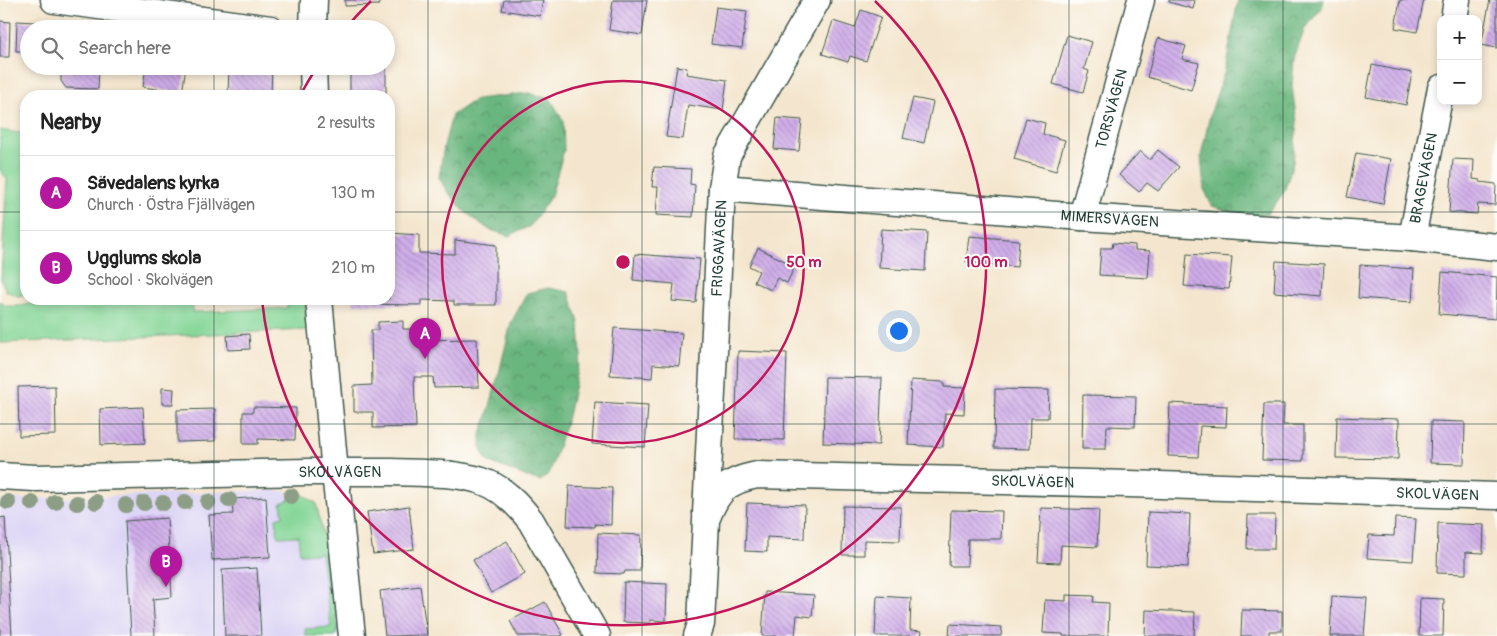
<!DOCTYPE html>
<html lang="en">
<head>
<meta charset="utf-8">
<style>
  body { margin:0; font-family:Pangolin,sans-serif; background:#f6f6f6; color:#222 }
  .controls { position:absolute; right:15px; top:15px; display:grid; overflow:hidden; border-radius:10px; box-shadow:0 2px 8px #0003 }
  .controls button { width:45px; height:45px; display:grid; place-items:center; padding:0; border:0; border-bottom:1px solid #e0e0e0; background:#fff; color:#222; font:25px sans-serif }
  .you { position:absolute; left:898px; top:330px; width:18px; height:18px; margin:-12px; border:4px solid #fff; border-radius:50%; background:#1a73e8; box-shadow:0 0 0 8px #1a73e833 }
  .badge { display:grid; place-items:center; width:32px; height:32px; border-radius:50%; background:#b5179e; color:#fff; font-size:16px; font-weight:700 }
  .pin { position:absolute; translate:-50% -41px; filter:drop-shadow(0 1px 2px #0008) }
  .pin::after { content:''; position:absolute; top:26px; width:18px; height:15px; background:inherit; clip-path:polygon(0 0,100% 0,50% 100%) }
  .list { margin:0; padding:0; list-style:none }
  h2 { display:flex; justify-content:space-between; align-items:center; height:65px; margin:0; padding:0 20px; font-size:21px }
  h2 small { font-size:16px; font-weight:400; color:#767676 }
  .list li { display:grid; grid-template-columns:32px 1fr auto; gap:15px; align-items:center; box-sizing:border-box; height:75px; padding:0 20px; border-top:1px solid #e0e0e0 }
  .list b { display:block; font-size:19px; white-space:nowrap }
  .list p { margin:0; font-size:16px; white-space:nowrap; color:#767676 }
  .list em { font-size:16px; font-style:normal; color:#767676 }
  .icon { flex:none; width:28px; height:28px; fill:none; stroke:currentColor; stroke-width:2; stroke-linecap:round; stroke-linejoin:round }
  .map { position:relative; flex:none; width:1497px; height:636px; overflow:hidden }
  .search { position:absolute; background:#fff; box-shadow:0 2px 8px #0003; left:20px; top:20px; width:375px; height:55px; display:flex; align-items:center; gap:12px; box-sizing:border-box; padding:0 18px; border-radius:28px; color:#767676; font-size:19px }
  .panel { position:absolute; background:#fff; box-shadow:0 2px 8px #0003; left:20px; top:90px; width:375px; height:215px; border-radius:20px }
  .map>svg:first-child { display:block }
</style>
</head>
<body>
<div class="map">
<svg width="1497" height="636" viewBox="0 0 1497 636">
  <defs>
    <pattern id="forest-crowns" width="20" height="18" patternUnits="userSpaceOnUse" patternTransform="scale(1.25)"><rect width="20" height="18" fill="#6ab67f"/><path d="M2 6a3 3 0 1 1 6 0M12 15a3 3 0 1 1 6 0" fill="none" stroke="#579569"/></pattern>
    <pattern id="building-back-hatch" width="6" height="6" patternUnits="userSpaceOnUse" patternTransform="scale(1.25)"><rect width="6" height="6" fill="#d0adea"/><path d="M-1 5l2 2M0 0l6 6M5-1l2 2" fill="none" stroke="#a88ebe"/></pattern>
  </defs>
  <rect width="100%" height="100%" fill="#fdfcf7"/>
  <filter id="ink" filterUnits="userSpaceOnUse"><feTurbulence type="fractalNoise" baseFrequency=".02" numOctaves="2"/><feDisplacementMap in="SourceGraphic" scale="10" xChannelSelector="R" yChannelSelector="G"/><feConvolveMatrix kernelMatrix="1 2 1 2 8 2 1 2 1" color-interpolation-filters="sRGB"/></filter>
  <filter id="wash" filterUnits="userSpaceOnUse"><feTurbulence type="fractalNoise" baseFrequency=".0096" numOctaves="4" result="noise"/><feDisplacementMap in="SourceGraphic" scale="20" xChannelSelector="R" yChannelSelector="G"/><feGaussianBlur stdDeviation="1.12" result="paint"/><feColorMatrix in="noise" values="0 0 0 0 0 0 0 0 0 0 0 0 0 0 0 0 0 1.4 0 .05"/><feComposite in="paint" operator="in"/></filter>
  <g filter="url(#wash)">
    <rect width="100%" height="100%" fill="#f4e6ce"/>
    <path fill="#dcd5f6" d="M274 490 302 494 316 503 326 546 340 636H0V500Z"/>
    <path fill="#83d596" stroke="#518965" d="M0 130 26 134V294L18 296 6 291 1 279 7 179 0 170Z
      M43 299H192L193 312 287 308V299H305L307 330 0 343V301L6 306H22Z
      M302 494 316 503 326 546 338 628 335 636H306L305 629 331 627 321 553 300 554 298 536 278 537 276 518 283 516 281 503Z"/>
    <path fill="url(#forest-crowns)" stroke="#447a5a" d="M1238 0H1324L1322 8 1305 28 1294 59 1292 87 1297 122 1293 163 1284 192 1268 214 1246 217 1212 206 1204 189 1201 156 1210 115 1225 70Z
      M528 93 550 98 563 120 564 150 551 196 530 226 509 236 488 229 464 211 446 190 439 177 444 146 452 115 476 99Z
      M548 288 569 292 579 322 581 356 568 416 550 472 541 481 527 477 487 461 481 450V435L488 413 500 369 511 323 527 293Z"/>
    <g id="blocks">
      <path fill="url(#building-back-hatch)" d="M345 0H379V5L345 6Z
        M504 0H543L540 16 502 10Z
        M613 0H647L642 35 609 30Z
        M1169 0H1195L1193 9 1169 2Z
        M1400 0H1424L1417 32 1395 28Z
        M1490 0H1497V48L1481 45Z
        M716 7 747 11 742 48 711 44Z
        M861 10 881 17 866 61 850 56 848 62 822 54 833 21 855 28Z
        M0 21 10 22 9 57H0Z
        M17 21 34 22V29H29V51H16Z
        M1067 35 1092 42 1084 69 1089 71 1083 92 1053 84Z
        M1158 38 1186 46 1182 59 1199 63 1191 90 1147 77Z
        M1372 65 1412 73 1406 105 1366 97Z
        M45 66H99L98 89 66 88 61 81V71H45Z
        M146 66H186L182 93 143 87Z
        M229 66H272L271 96H228Z
        M677 66 687 68 686 74 727 80 723 110 688 105 683 139 666 137Z
        M350 67H386V96H350Z
        M913 98 933 102 924 143 903 138Z
        M777 118 802 120 799 151 774 149Z
        M1026 118 1045 123 1043 134 1065 140 1056 171 1014 159Z
        M1158 150 1179 167 1158 191 1147 183 1139 192 1119 175 1140 151 1150 160Z
        M1356 153 1391 159 1383 204 1347 197Z
        M1453 159 1474 160 1473 179 1480 180V182L1496 184 1495 205 1478 204 1477 214 1449 212Z
        M654 167 691 169 690 184 695 185 693 217 656 215 658 187H652Z
        M881 229 927 232 925 271 879 268Z
        M389 233 419 235V253L455 254V240L496 245V305H454V301L421 300V305L354 304 353 299H389Z
        M969 236 1019 240 1017 267 966 262Z
        M1113 243 1135 245V250L1150 251 1148 278 1099 275 1101 248H1112Z
        M758 248 795 266 787 283 777 278 771 290 754 282 759 271 749 266Z
        M635 254 700 259 696 303 672 301 674 284 633 280Z
        M1187 254 1232 257 1229 289 1184 286Z
        M1276 261 1324 264 1322 296 1274 292Z
        M1360 265 1414 269 1412 302 1358 298Z
        M1442 272 1497 277 1496 319 1439 314Z
        M403 321V329H413V340L477 339 479 387 434 388 433 377H414L416 427 373 428V412H354V386L372 385 371 330H378V322Z
        M614 328 682 333 679 366 653 364 652 378 610 375Z
        M249 334 250 349 228 350 227 336Z
        M738 351 787 353 784 440 735 439Z
        M825 377 882 378 879 445 823 443Z
        M911 380 944 382V387L965 388 964 414 945 413 943 447 908 445Z
        M55 386 56 435 19 436 18 387Z
        M162 388 174 389 173 404H162Z
        M995 389 1049 390 1048 418H1031L1030 449 994 448Z
        M1083 395 1136 396 1135 427 1107 426 1106 449H1082Z
        M595 402 648 405 645 447 592 444Z
        M1170 403 1227 406 1226 427 1200 426 1198 457 1168 456Z
        M1264 404H1284L1283 425H1303V461L1262 460Z
        M143 407 145 443 101 445 100 409Z
        M253 407 296 408 295 440 258 439V444H243V412H253Z
        M215 409V441L177 442V410Z
        M1337 417 1399 419 1398 459 1336 458Z
        M1431 421 1465 422 1464 464 1430 463Z
        M569 486 612 488 611 525 595 524V527L567 526Z
        M266 497 270 557 212 560 209 515 233 514 232 499Z
        M747 503 805 505 804 539 767 537V552L745 551Z
        M409 506 414 549 373 554 367 512Z
        M843 506 901 507 900 541 864 540V555H842Z
        M1041 508 1099 510 1097 547 1061 545 1060 563 1038 562Z
        M951 510 1002 511 1001 539H968L967 566H949Z
        M1148 512 1190 514 1188 567 1146 565Z
        M1248 515H1275L1274 549H1247Z
        M5 517 12 636H0V518Z
        M167 518 172 597 153 599 155 636H131L125 521Z
        M1395 518 1416 519 1413 561 1367 558 1369 535 1394 536Z
        M1438 523 1484 525 1483 553 1466 552V574L1437 573Z
        M598 533 641 535 640 571H625L624 574 597 573Z
        M507 541 525 574 491 593 473 560Z
        M257 568 261 636H225L222 570Z
        M624 582 667 584 666 621 650 620V623L623 622Z
        M420 586 427 635 385 636 380 591Z
        M765 592 814 595 812 617 797 615 795 636H762Z
        M1066 595 1094 596 1093 602 1109 603 1108 636H1063V634L1043 633 1045 600 1066 601Z
        M877 596 911 598 910 630 922 631 921 636H875Z
        M1332 596 1367 598 1364 636H1330Z
        M1420 598 1444 599 1443 636H1419Z
        M545 602 563 635 560 636H518L510 621Z
        M1146 610 1195 612 1194 636H1145Z
        M1242 610 1282 611V631H1269V636H1241Z
        M950 624 1002 627 1001 636H949Z"/>
    </g>
  </g>
  <g filter="url(#ink)">
    <use href="#blocks" fill-opacity="0" stroke="#3f564b" stroke-width="1"/>
    <g fill="none" stroke-linecap="round" stroke-linejoin="round">
      <defs>
        <g id="street">
          <path d="M54 0 271 29"/>
          <path d="M1454 19 1457 0"/>
          <path d="M313 29 314 0"/>
          <path d="M313 66 314 96"/>
          <path id="s1" d="M722 188 1082 217 1412 238 1497 247"/>
          <path id="s2" d="M1082 217 1141 0"/>
          <path id="s3" d="M1412 238 1441 88"/>
          <path d="M319 299 335 472 352 636"/>
          <path id="s4" d="M0 476 35 478C126 476 217 474 308 472 336 472 364 472 392 472 421 473 454 472 482 481 503 488 518 504 531 521L597 636"/>
          <path id="s5" d="M706 514 722 188 727 156 817 0"/>
          <path id="s6" d="M697 636 701 624 706 520C717 491 726 481 757 475L1129 484 1497 496"/>
        </g>
      </defs>
      <use href="#street" stroke="#3f564b" stroke-width="29"/>
      <use href="#street" stroke="#fff" stroke-width="26"/>
    </g>
    <g fill="#8d9e86">
      <circle cx="291" cy="496" r="8"/>
      <circle cx="229" cy="500" r="8"/>
      <circle cx="8" cy="502" r="8"/>
      <circle cx="55" cy="502" r="8"/>
      <circle cx="96" cy="502" r="8"/>
      <circle cx="185" cy="502" r="8"/>
      <circle cx="208" cy="502" r="8"/>
      <circle cx="32" cy="503" r="8"/>
      <circle cx="77" cy="503" r="8"/>
      <circle cx="144" cy="503" r="8"/>
      <circle cx="163" cy="503" r="8"/>
      <circle cx="126" cy="505" r="8"/>
    </g>
  </g>
  <path fill="none" stroke="#1f3d34" stroke-width="1" stroke-opacity="0.55" d="M214 0V29M428 0V636M642 0V636M855 0V636M1069 0V636M1283 0V636M214 66V96M0 212H26M389 212H1497M214 299V636M0 424H1497"/>
  <g fill="none" stroke="#c2185b" stroke-width="2.5">
    <circle cx="623" cy="262" r="181"/>
    <path d="M301 94A363 363 0 0 1 317 67M345 29A363 363 0 0 1 371 1M875 1A363 363 0 1 1 262 300"/>
  </g>
  <g text-anchor="middle" dominant-baseline="central" stroke-width="4" stroke-linejoin="round" paint-order="stroke">
    <g font-size="15" fill="#1f3d34" stroke="#fdfcf7">
      <text stroke="none"><textPath href="#s2" startOffset="112">TORSVÄGEN</textPath></text>
      <text stroke="none"><textPath href="#s3" startOffset="61">BRAGEVÄGEN</textPath></text>
      <text stroke="none"><textPath href="#s1" startOffset="389">MIMERSVÄGEN</textPath></text>
      <text stroke="none"><textPath href="#s5" startOffset="266">FRIGGAVÄGEN</textPath></text>
      <text stroke="none"><textPath href="#s4" startOffset="340">SKOLVÄGEN</textPath></text>
      <text stroke="none"><textPath href="#s6" startOffset="465">SKOLVÄGEN</textPath></text>
      <text stroke="none"><textPath href="#s6" startOffset="870">SKOLVÄGEN</textPath></text>
    </g>
  </g>
  <circle cx="623" cy="262" r="8" fill="#c2185b" stroke="#fdfcf7" stroke-width="2.5"/>
  <g font-size="15" text-anchor="middle" font-weight="bold" fill="#c2185b" stroke="#fdfcf7" stroke-width="4" stroke-linejoin="round" paint-order="stroke">
    <text x="804" y="267">50 m</text>
    <text x="986" y="267">100 m</text>
  </g>
</svg>
<div class="controls">
<button>+</button>
<button>−</button>
</div>
<div class="you"></div>
<div class="pin badge" style="left:425px;top:359px">A</div>
<div class="pin badge" style="left:166px;top:587px">B</div>
<div class="search"><svg class="icon" aria-label="search" viewBox="0 0 24 24"><circle cx="10" cy="10" r="6"/><path d="M15 15l6 6"/></svg>Search here</div>
<section class="panel">
<h2>Nearby<small>2 results</small></h2>
<ul class="list">
<li><span class="badge">A</span><div><b>Sävedalens kyrka</b><p>Church · Östra Fjällvägen</p></div><em>130 m</em></li>
<li><span class="badge">B</span><div><b>Ugglums skola</b><p>School · Skolvägen</p></div><em>210 m</em></li>
</ul>
</section>
</div>
</body>
</html>
